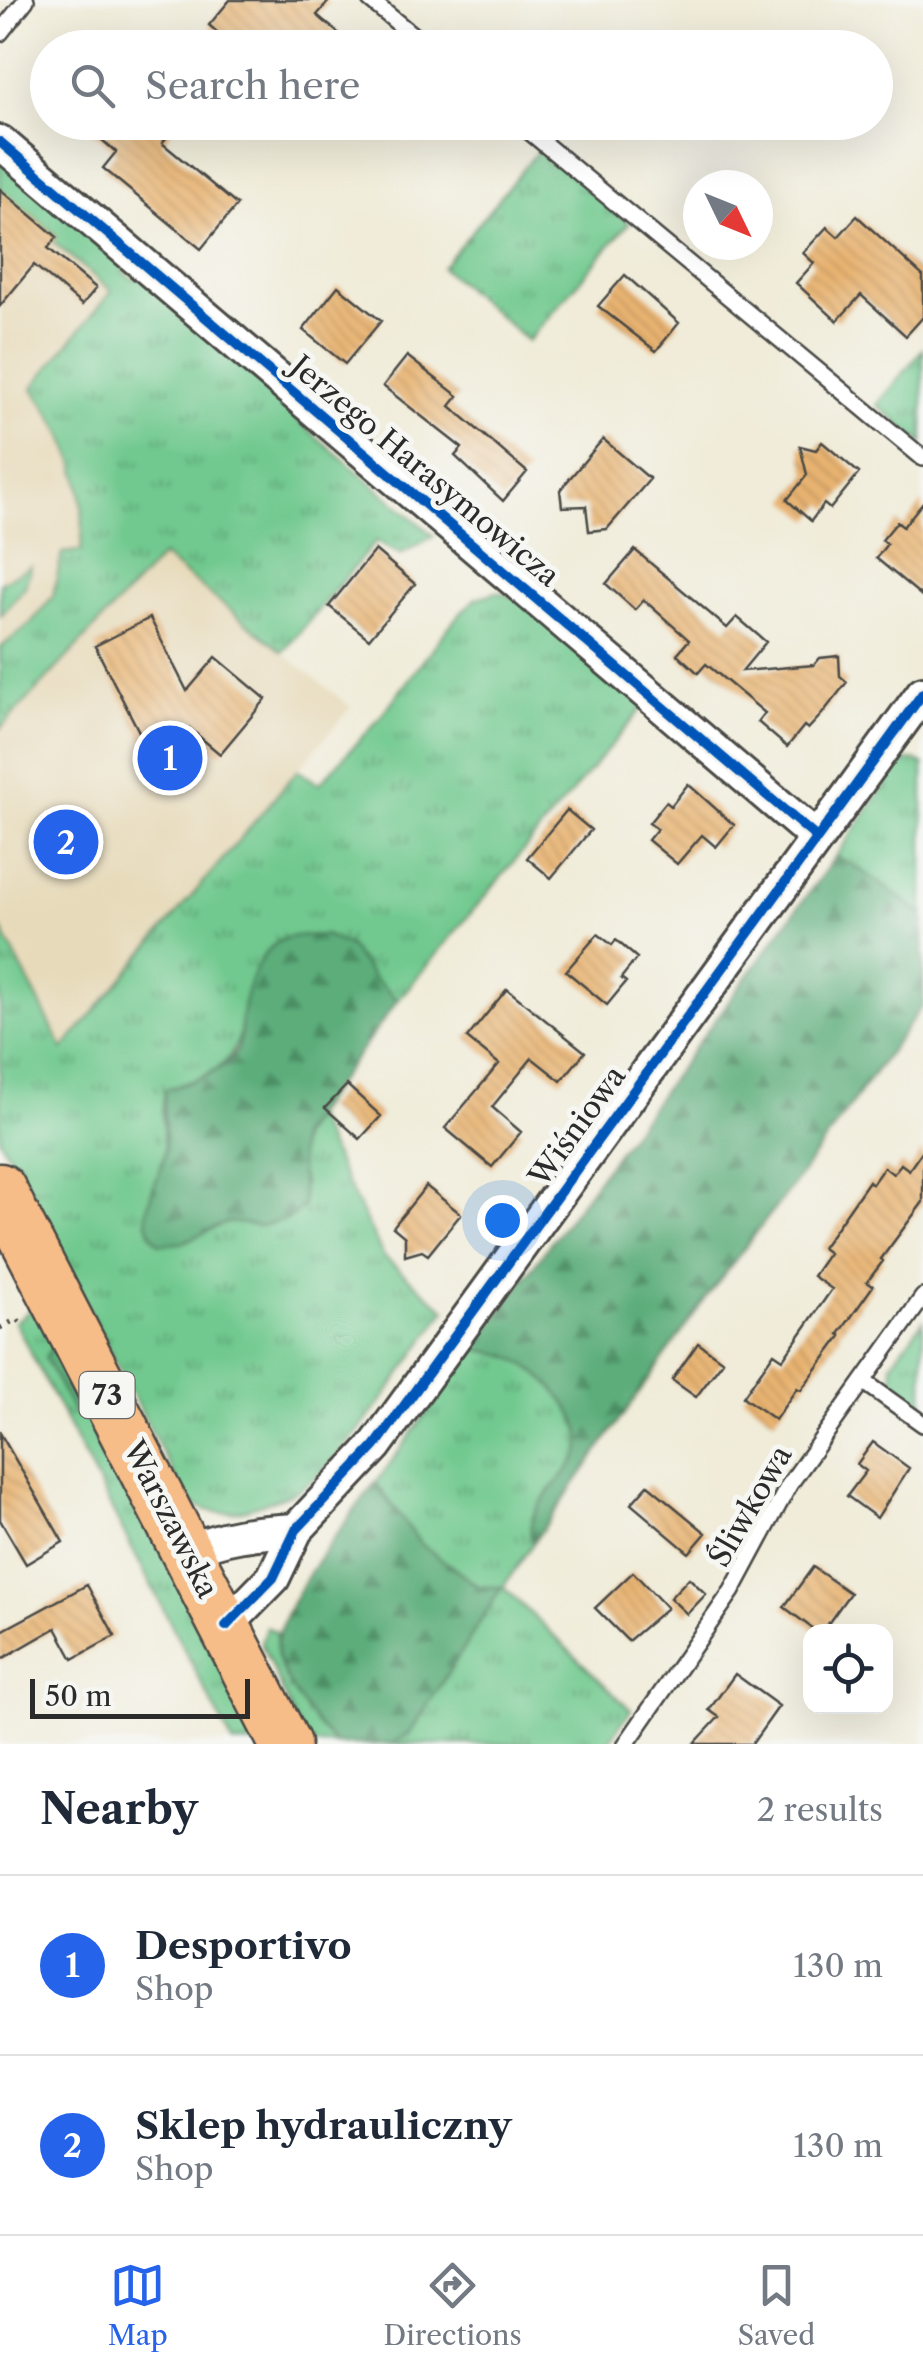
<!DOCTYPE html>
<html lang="en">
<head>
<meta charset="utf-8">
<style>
  body { margin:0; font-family:"Libre Caslon Text",serif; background:#f2f2f3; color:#1f2937 }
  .controls { position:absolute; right:30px; bottom:30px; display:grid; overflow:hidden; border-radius:20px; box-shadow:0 10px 40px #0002 }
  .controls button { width:90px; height:90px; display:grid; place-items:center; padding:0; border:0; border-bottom:2px solid #e0e1e3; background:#fff; color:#1f2937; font:50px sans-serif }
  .compass { position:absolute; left:683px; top:170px; width:90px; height:90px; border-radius:50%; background:#fff; box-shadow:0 10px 40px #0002; rotate:133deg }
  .scale { position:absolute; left:30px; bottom:25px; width:220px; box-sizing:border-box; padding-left:10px; border:5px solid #2b2b2b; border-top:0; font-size:28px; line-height:35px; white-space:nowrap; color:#2b2b2b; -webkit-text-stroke:8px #f6f6f2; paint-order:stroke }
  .you { position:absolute; left:502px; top:1220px; width:35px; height:35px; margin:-25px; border:8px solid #fff; border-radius:50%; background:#1a73e8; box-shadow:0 0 0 15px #1a73e833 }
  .badge { display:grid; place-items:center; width:65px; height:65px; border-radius:50%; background:#2563eb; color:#fff; font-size:32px; font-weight:700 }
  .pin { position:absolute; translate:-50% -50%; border:5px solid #fff; box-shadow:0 2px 10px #0006 }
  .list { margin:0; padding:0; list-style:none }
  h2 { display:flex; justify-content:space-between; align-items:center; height:130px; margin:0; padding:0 40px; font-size:42px }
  h2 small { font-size:32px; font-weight:400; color:#747a83 }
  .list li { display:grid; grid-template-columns:65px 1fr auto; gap:30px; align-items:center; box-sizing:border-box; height:180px; padding:0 40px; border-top:2px solid #e0e1e3 }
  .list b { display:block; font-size:38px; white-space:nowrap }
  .list p { margin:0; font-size:32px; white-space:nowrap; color:#747a83 }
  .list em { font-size:32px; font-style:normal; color:#747a83 }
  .icon { flex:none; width:55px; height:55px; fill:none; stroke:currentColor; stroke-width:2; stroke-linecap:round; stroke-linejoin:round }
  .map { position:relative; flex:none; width:923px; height:1744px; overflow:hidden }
  .search { position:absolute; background:#fff; box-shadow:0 10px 40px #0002; left:30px; right:30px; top:30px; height:110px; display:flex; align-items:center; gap:25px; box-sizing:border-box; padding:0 35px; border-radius:55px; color:#747a83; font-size:38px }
  .sheet { height:490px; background:#fff }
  nav { display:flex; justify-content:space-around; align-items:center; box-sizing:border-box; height:140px; border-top:2px solid #e0e1e3; background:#fff; font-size:28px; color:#747a83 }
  nav a { display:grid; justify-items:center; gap:5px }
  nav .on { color:#2563eb }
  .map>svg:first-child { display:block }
</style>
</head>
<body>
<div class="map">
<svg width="923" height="1744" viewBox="0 0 923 1744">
  <defs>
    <pattern id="grass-tufts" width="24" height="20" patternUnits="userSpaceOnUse" patternTransform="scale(2.5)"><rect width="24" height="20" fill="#71c98f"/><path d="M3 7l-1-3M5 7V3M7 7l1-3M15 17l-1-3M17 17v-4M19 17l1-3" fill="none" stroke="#5da375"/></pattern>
    <pattern id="forest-firs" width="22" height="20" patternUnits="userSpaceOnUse" patternTransform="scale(2.5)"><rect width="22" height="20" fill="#5cad7a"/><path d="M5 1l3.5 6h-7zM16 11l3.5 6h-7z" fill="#4c8d64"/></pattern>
    <pattern id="building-back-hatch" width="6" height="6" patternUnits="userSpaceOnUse" patternTransform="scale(2.5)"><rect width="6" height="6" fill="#e8b371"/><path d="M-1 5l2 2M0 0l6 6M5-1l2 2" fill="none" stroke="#c79a62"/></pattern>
  </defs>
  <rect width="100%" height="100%" fill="#f6f6f2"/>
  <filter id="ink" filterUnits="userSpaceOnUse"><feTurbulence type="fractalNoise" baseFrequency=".01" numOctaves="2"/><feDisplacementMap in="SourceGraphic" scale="20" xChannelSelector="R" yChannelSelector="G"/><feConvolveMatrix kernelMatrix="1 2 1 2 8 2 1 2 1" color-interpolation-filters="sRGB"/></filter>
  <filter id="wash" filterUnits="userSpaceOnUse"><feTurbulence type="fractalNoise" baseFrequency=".0048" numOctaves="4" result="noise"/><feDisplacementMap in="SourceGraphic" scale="40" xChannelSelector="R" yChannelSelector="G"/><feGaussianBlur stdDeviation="2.25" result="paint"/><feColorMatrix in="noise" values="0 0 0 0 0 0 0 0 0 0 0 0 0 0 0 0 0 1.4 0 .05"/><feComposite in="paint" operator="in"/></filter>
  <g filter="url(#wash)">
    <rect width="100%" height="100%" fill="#f0ecd9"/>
    <path fill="#e7daba" d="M0 150 278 384 0 699Z
      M162 556 351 707 63 1049 0 926V729Z"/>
    <path fill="url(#grass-tufts)" stroke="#4e7a5d" stroke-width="2.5" d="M540 148 629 223 528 341 442 268Z
      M0 150 126 258 123 272 133 279 147 275 298 402V421L434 536 400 554 376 541 283 652 162 556 0 729V648L31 623 53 596 62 553 81 551C88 485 73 439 32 388L112 291 53 242 57 236 0 189Z
      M923 349V444L877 405Z
      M31 566 25 587 0 616V583Z
      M497 592 519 598 645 705 398 1000 373 978 349 946 242 1015C240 1068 209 1075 165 1090L162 1112 165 1154 151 1195 181 1243 304 1185C295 1157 294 1140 314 1117L384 1257 446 1310C410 1359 350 1456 301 1488 290 1496 272 1500 259 1505 231 1515 212 1517 187 1500L0 1139V926L63 1049 298 770 319 784 378 720 455 619 476 598Z
      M914 760 923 764V914L862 871 836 856 902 761Z
      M37 1304 93 1406 265 1744H233L15 1322Z
      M923 1321V1408L894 1388 892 1363Z
      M473 1348C485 1351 498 1353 510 1357 538 1367 589 1417 580 1450 571 1478 519 1506 533 1543L503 1587 631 1710 607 1744H391L410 1733 502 1587H479L421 1544 376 1483Z
      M266 1627 277 1632C277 1639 275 1649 277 1656 283 1683 316 1725 335 1744H306L261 1643Z"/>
    <path fill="url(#forest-firs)" stroke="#446c52" stroke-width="2.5" d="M836 856 862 871 923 914V1005L796 1181 706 1298 533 1543C519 1507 571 1478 580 1450 589 1417 538 1367 510 1357 498 1353 485 1351 473 1348Z
      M325 935 349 946 373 978 398 1000 299 1135C296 1162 304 1180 303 1207L288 1219 261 1226 228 1222 181 1243 160 1244C130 1218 159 1186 164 1155 167 1134 162 1112 165 1090 187 1083 219 1075 234 1055 242 1045 240 1029 242 1017 245 990 258 948 286 938 297 934 313 936 325 935Z
      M58 1347 93 1406 74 1413 45 1358 49 1351Z
      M375 1483 421 1544 479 1587H502L410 1733 391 1744H335C316 1725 281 1680 277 1654 270 1614 350 1517 375 1483Z"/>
    <g id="blocks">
      <path fill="url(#building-back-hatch)" d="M230 0H330L317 15 356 48H235L209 25Z
        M81 122H179L162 143 237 205 201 249 103 168 116 152Z
        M0 189 57 237 48 248 96 288 82 305 34 265 0 306Z
        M857 216 923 276V317L906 336 861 295 837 321 796 283 814 263 803 253 827 227 838 237Z
        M625 275 679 323 656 351 598 306Z
        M338 286 381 321 345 364 303 330Z
        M407 356 458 396 450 406 527 472 503 501 455 456 462 448 383 386Z
        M603 439 650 479 607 529 589 531 586 506 562 507 560 490Z
        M822 442 859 473 830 509 824 504 811 521 787 500 807 475 800 446 816 450Z
        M923 502V597L876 558 887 544 882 540 897 522 903 527Z
        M375 550 415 584 369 639 329 606Z
        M635 550 727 628 737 617 766 642 742 671 814 665 820 658 839 656 840 676 847 682 822 714 808 729 804 726 787 747 758 722 765 713 717 673 706 664 698 673 677 654 689 640 644 600 635 610 606 584Z
        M150 618 187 691 216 657 266 699 220 754 189 728 148 749 95 646Z
        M688 784 734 825 716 847 702 835 677 864 648 840 657 829 649 823 666 802 671 806Z
        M567 810 591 830 551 878 527 858Z
        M598 934 612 945 616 940 637 958 621 978 626 982 607 1005 566 971Z
        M507 989 585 1052 561 1081 532 1058 492 1107 521 1132 492 1167 445 1128 499 1064 467 1038Z
        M347 1085 381 1116 360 1139 325 1108Z
        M923 1150V1202L881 1259 883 1261 867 1282 873 1286 839 1334 841 1336 801 1390 797 1388 775 1420 743 1397 774 1353 783 1359 832 1289 813 1276 829 1253 822 1248 869 1181 872 1184 884 1167 893 1174 901 1164 909 1170Z
        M426 1186 461 1214 428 1255 422 1251 405 1256V1237L393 1227Z
        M698 1343 723 1361 696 1397 672 1380Z
        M0 1433 63 1542 26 1564 0 1520Z
        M873 1442 909 1468 877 1518 847 1496 866 1471 857 1464Z
        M648 1485 706 1533 689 1553 631 1504Z
        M813 1567 850 1593 822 1632H817L784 1607Z
        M633 1572 667 1608 628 1641 595 1608Z
        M689 1578 706 1594 687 1614 670 1598Z
        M87 1585 115 1636 73 1659 56 1628 0 1660V1632Z
        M735 1674 779 1706 752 1744H694L719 1717 709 1710Z"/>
    </g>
  </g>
  <g filter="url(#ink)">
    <use href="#blocks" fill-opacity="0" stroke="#494845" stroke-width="2.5"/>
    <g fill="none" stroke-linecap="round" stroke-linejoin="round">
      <defs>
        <path id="service" d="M370 0 428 48
          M0 33 26 0
          M518 122 923 458
          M863 1381 923 1424
          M626 1744 732 1591 789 1485 923 1297"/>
        <path id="minor" d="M0 142 817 838
          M188 1552C221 1535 259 1532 296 1530
          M226 1626 273 1578 296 1530 375 1446 923 693"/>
        <path id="primary" d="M0 1189 285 1744"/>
      </defs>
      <use href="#service" stroke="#494845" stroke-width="20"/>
      <use href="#minor" stroke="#494845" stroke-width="38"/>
      <use href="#primary" stroke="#494845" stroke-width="55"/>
      <path stroke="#494845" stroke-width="5" stroke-dasharray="2.5 8" stroke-linecap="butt" d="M0 1328 17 1319 23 1324"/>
      <use href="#service" stroke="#fff" stroke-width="15"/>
      <use href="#minor" stroke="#fff" stroke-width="32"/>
      <use href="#primary" stroke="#f7bd88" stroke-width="50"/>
      <defs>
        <path id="cycleway" d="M0 142 817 838
          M226 1626 273 1578 296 1530 375 1446 923 693"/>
      </defs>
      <use href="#cycleway" stroke="#f6f6f2" stroke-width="16"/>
      <use href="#cycleway" stroke="#0057b8" stroke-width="10"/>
    </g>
  </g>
  <g text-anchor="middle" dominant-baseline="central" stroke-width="10" stroke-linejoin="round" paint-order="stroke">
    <rect fill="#f6f6f2" stroke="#686867" stroke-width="2.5" x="79.5" y="1372" width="55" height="46" rx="8"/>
    <g font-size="28" font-weight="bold" fill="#2b2b2b">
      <text x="107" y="1395">73</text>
    </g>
    <g font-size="30" fill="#2b2b2b" stroke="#f6f6f2">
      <text transform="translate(425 471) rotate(40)">Jerzego Harasymowicza</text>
      <text transform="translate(577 1126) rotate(-54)">Wiśniowa</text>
      <text transform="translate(750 1506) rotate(-60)">Śliwkowa</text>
      <text transform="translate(171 1519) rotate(63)">Warszawska</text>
    </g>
  </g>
</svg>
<div class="controls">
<button><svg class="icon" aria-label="locate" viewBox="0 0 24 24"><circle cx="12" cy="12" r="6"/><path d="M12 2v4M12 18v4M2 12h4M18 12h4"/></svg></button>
</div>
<svg class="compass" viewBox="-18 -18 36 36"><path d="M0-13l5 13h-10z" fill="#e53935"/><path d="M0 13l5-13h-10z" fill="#747a83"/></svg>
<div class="scale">50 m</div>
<div class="you"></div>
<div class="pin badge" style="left:170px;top:758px">1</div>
<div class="pin badge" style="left:66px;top:842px">2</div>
<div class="search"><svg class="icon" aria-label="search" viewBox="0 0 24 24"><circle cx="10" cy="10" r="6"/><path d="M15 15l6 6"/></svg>Search here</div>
</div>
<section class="sheet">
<h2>Nearby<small>2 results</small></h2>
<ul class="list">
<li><span class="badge">1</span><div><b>Desportivo</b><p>Shop</p></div><em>130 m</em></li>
<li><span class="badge">2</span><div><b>Sklep hydrauliczny</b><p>Shop</p></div><em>130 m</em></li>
</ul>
</section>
<nav>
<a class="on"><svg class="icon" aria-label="map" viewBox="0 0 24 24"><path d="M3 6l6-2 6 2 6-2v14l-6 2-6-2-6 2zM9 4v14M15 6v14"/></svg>Map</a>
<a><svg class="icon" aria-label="directions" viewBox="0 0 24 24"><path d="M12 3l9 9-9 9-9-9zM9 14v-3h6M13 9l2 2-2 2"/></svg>Directions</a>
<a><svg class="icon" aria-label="saved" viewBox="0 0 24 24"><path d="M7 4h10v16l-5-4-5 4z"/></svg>Saved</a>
</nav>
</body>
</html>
